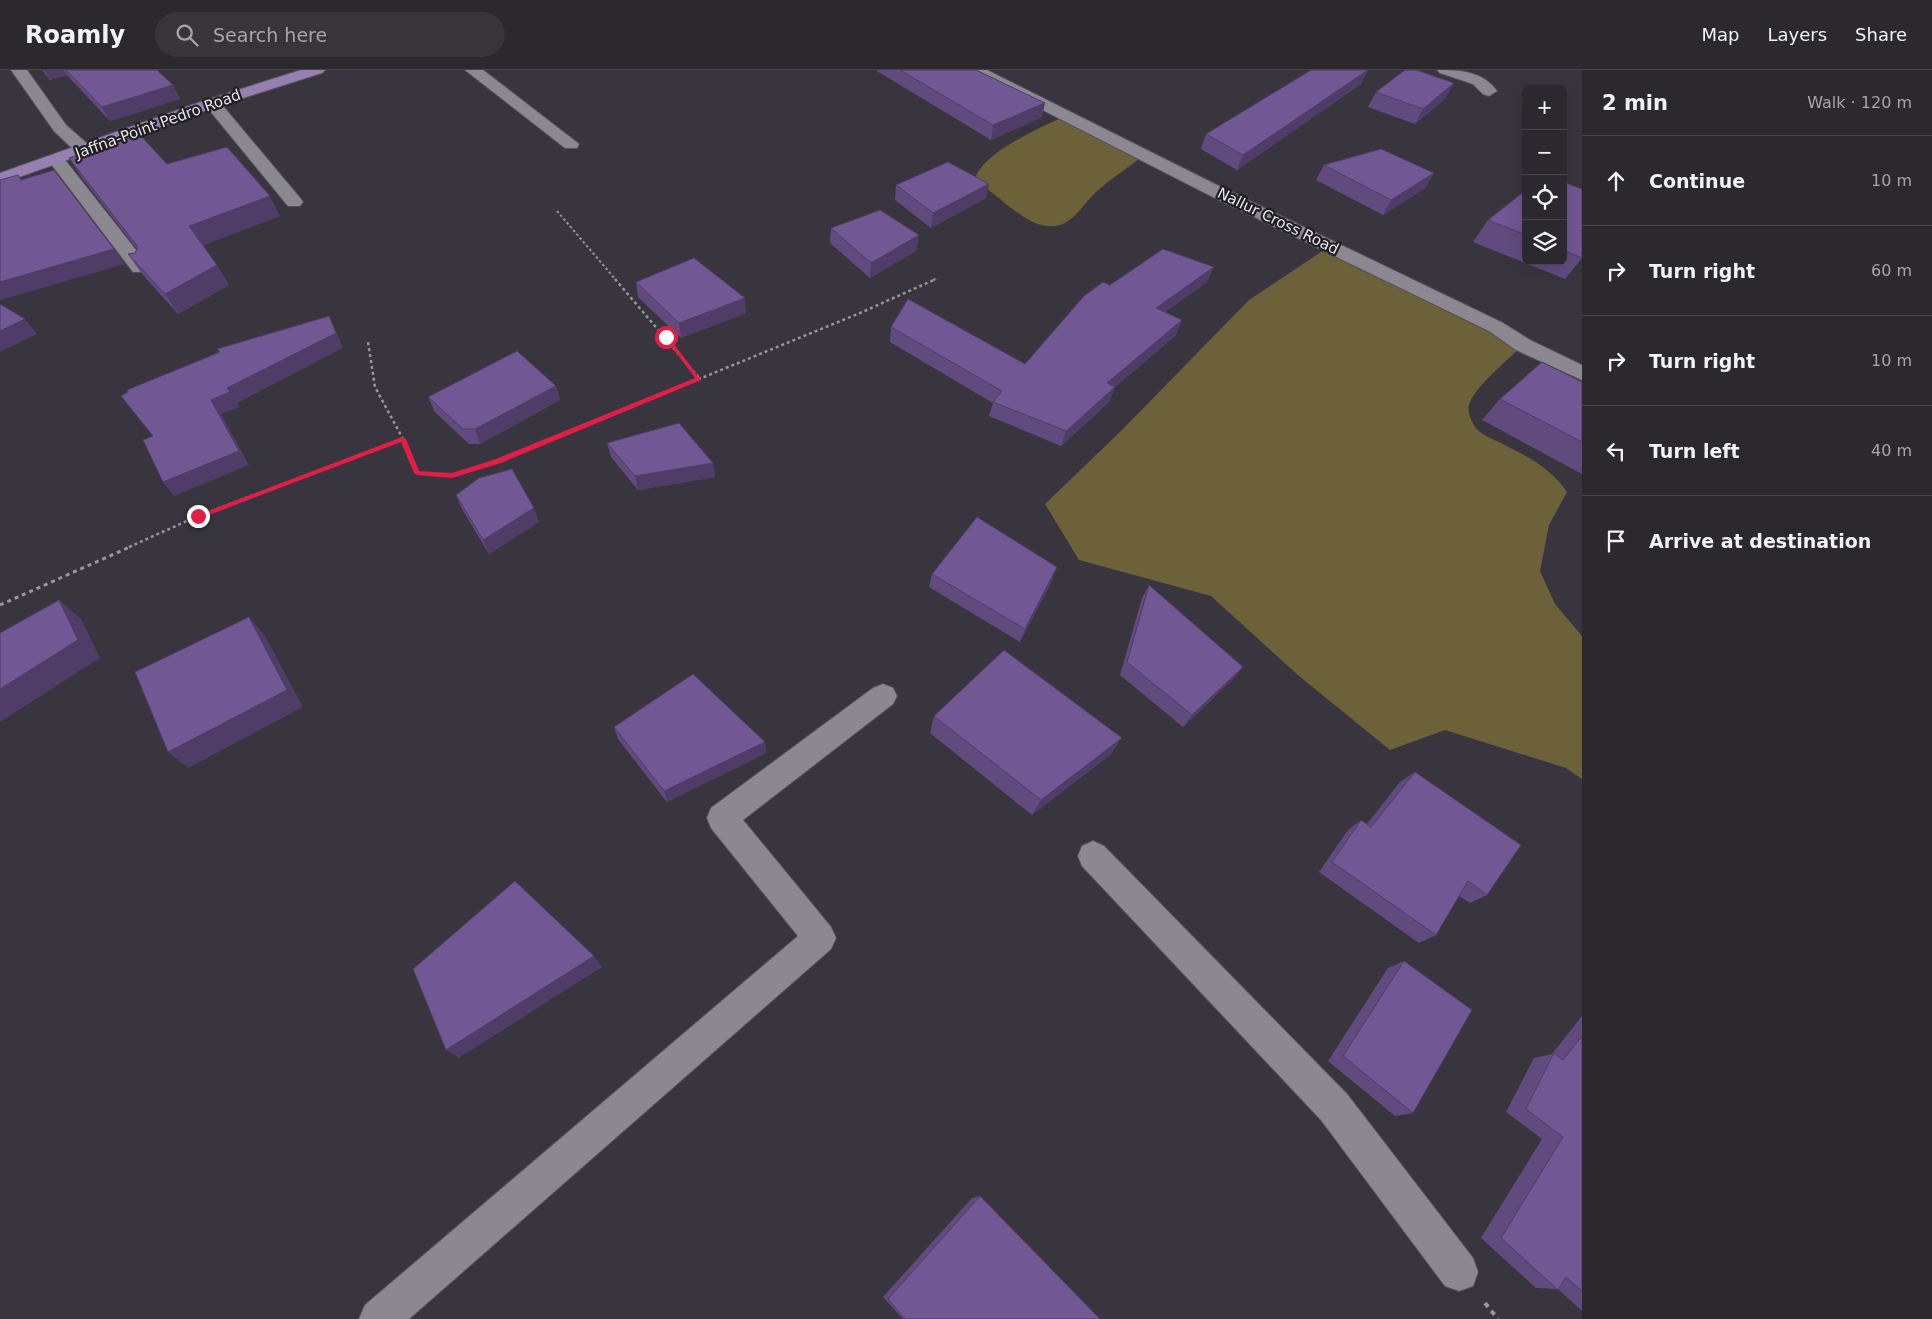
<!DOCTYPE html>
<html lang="en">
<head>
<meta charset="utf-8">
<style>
  body { margin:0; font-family:"DejaVu Sans",sans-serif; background:#37343a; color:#f1f3f6 }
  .controls { position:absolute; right:15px; top:15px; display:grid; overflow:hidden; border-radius:8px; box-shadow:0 5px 20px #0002 }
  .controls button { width:45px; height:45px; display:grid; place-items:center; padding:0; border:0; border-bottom:1px solid #47444a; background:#2b282e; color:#f1f3f6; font:25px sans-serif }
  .stop { position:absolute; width:15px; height:15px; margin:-11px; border:4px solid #e11d48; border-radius:50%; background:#fff }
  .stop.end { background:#e11d48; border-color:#fff; box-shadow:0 1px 5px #0008 }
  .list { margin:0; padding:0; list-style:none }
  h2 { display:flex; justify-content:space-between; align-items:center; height:65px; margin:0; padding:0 20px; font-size:21px }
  h2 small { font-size:16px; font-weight:400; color:#a6a6aa }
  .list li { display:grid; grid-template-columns:32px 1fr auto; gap:15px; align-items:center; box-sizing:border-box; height:90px; padding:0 20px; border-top:1px solid #47444a }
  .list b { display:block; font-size:19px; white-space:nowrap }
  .list em { font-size:16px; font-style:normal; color:#a6a6aa }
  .icon { flex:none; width:28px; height:28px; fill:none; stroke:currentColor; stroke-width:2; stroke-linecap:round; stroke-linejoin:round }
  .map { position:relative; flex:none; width:1582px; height:1249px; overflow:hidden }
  header { display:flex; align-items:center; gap:30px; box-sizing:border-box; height:70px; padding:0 25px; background:#2b282e; border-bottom:1px solid #47444a }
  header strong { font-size:24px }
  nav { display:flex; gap:28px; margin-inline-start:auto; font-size:18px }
  .search { width:350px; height:45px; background:#37343a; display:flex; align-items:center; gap:12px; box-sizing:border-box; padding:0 18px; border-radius:28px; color:#a6a6aa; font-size:19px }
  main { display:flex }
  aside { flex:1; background:#2b282e }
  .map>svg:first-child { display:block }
</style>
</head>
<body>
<header>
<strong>Roamly</strong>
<div class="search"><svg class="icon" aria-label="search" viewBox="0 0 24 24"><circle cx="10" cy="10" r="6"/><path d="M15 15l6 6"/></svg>Search here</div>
<nav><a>Map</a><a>Layers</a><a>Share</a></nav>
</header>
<main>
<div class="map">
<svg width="1582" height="1249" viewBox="0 0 1582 1249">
  <rect width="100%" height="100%" fill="#39353e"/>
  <path fill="#6c6139" d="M1065 46 1144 85C1128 98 1110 109 1095 123 1078 140 1068 164 1038 154 1020 148 991 121 975 109 983 82 1040 58 1065 46Z
    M1330 176 1523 275C1509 289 1474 317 1469 335 1467 343 1473 357 1480 362 1486 367 1496 370 1503 374 1527 386 1552 399 1567 422L1549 455 1540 501 1555 534 1582 566V709L1566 698 1445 660 1390 680 1299 606 1211 526 1079 490 1045 434 1121 361 1249 230Z"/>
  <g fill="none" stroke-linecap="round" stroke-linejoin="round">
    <defs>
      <path id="street" d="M11 0H27L66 55 90 76 92 80 90 84H78L54 61Z
        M465 0H483L579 74 577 78H565Z
        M967 0H987L1223 118 1503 253 1530 270 1582 295V310L1516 280 1489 261 1211 126 970 3Z
        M1437 0C1459 0 1483 1 1497 21L1489 26 1483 24 1473 14 1440 3Z
        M212 28 218 30 300 128 303 132 300 136H288L206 36 204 33 206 30Z
        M56 85 62 86 147 194 150 198 147 202H133L48 90 50 86Z
        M883 614 893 618 897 626 893 634 743 750 831 857 836 868 831 879 409 1249H359L365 1235 798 866 711 758 707 748 711 738 873 618Z
        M1093 771 1104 776 1347 1024 1473 1188 1478 1202 1473 1216 1459 1221 1445 1216 1321 1050 1082 796 1078 786 1082 776Z"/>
      <path id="primary" d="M301 0H325L322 3 218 36 0 114V103L206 30Z"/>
    </defs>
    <use href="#street" stroke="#545158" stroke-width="2"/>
    <use href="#primary" stroke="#545158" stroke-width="2"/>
    <path stroke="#98959c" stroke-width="2" stroke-dasharray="2.5 2.5" stroke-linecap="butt" d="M557 141 616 210
      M933 210 936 209"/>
    <path stroke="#98959c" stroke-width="2.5" stroke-dasharray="3 3" stroke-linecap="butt" d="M615 209 699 308
      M403 369 417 403 453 405 499 391 860 243 936 209
      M129 477 198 446 403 369 375 317 368 272"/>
    <path stroke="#98959c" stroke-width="3" stroke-dasharray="4 4" stroke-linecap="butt" d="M0 535 132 476"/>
    <path stroke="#98959c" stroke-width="4" stroke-dasharray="5 5" stroke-linecap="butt" d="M1485 1233 1498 1249"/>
    <use href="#street" fill="#8c8892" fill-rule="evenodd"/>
    <use href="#primary" fill="#9580b1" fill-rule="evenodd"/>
  </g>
  <path fill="#614b7e" d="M42 0H157L173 15 180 29 110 51 67 5 50 10Z
    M877 0H976L1042 47 991 70 877 1Z
    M1368 0 1361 14 1237 100 1201 79 1206 64Z
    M1376 22 1446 28 1415 54 1368 37Z
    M69 88 167 94 280 146 203 175 229 215 178 244 142 204 128 184 135 183 137 179 82 108Z
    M1324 95 1434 103 1425 118 1383 145 1316 110Z
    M1563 112 1582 119V188L1565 209 1473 172 1488 150 1526 120V191H1563Z
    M896 115 986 128 931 158 895 130Z
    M831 158 917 180 870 208 830 173Z
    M636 212 746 243 681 268 638 227Z
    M1207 212 1165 242 1176 265 1115 317 1109 332 1061 376 989 346 993 333 890 272 891 257 1025 294 1110 215Z
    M1582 312V404L1482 350 1500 329Z
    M556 316 560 330 480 374H469L435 342 428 327Z
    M607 373 713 393 715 407 638 420 611 387Z
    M456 425 539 452 489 484 462 439Z
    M932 504 1052 511 1020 572 929 517Z
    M1149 515 1243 597 1233 609 1183 657 1120 605 1142 528Z
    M934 646 1111 684 1032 745 930 663Z
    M614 657 765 672 766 683 667 732 618 669Z
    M1415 702 1487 825 1470 833 1459 826 1436 865 1419 873 1319 802 1348 760 1361 750 1367 754 1400 712Z
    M1404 891 1413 1043 1395 1046 1328 991 1388 898Z
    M1582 946V1241L1558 1219 1536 1218 1481 1168 1542 1069 1506 1042 1534 988 1552 984Z
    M980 1126 1100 1249H903L883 1227 972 1128Z"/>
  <path fill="#4f3d67" d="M44 0H64L67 5 50 10Z
    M1368 0 1361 14 1237 100 1243 85Z
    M1454 13 1446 28 1415 54 1423 39Z
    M173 15 180 29 110 51 102 37Z
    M1045 33 1042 47 991 70 993 55Z
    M1434 103 1425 118 1383 145 1391 130Z
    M989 114 986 128 931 158 933 143Z
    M270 126 280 146 201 176 189 156Z
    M919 165 917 180 870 208 871 193Z
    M114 179 125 194 0 230V212Z
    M217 195 229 215 178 244 165 224Z
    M1214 197 1207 212 1150 253 1156 238Z
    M745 228 746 243 681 268 679 253Z
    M329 246 336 261 343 278 237 333 240 337 221 344 249 395 174 426 163 412 211 330Z
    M25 249 37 264 0 282V261Z
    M1182 250 1176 265 1102 328 1107 313Z
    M556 316 560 330 480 374 475 359Z
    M1115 317 1109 332 1061 376 1066 361Z
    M713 393 715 407 638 420 635 406Z
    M534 438 539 452 489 484 483 470Z
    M1057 497 1052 511 1020 572 1025 559Z
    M59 530 81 549 100 588 0 652V619Z
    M249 547 265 566 303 637 188 698 168 682Z
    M1243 597 1233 609 1183 657 1192 645Z
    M1122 668 1111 684 1032 745 1041 730Z
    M765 672 766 683 667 732 664 721Z
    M594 886 602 897 459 988 446 980Z"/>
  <path fill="#715793" stroke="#4f3d67" d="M66 0H157L173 15 102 37Z
    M900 0H976L1045 33 993 55Z
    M1311 0H1368L1243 85 1206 64Z
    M1405 0H1416L1454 13 1423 39 1376 22Z
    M140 65 167 94 227 77 270 126 189 156 217 195 165 224 128 184 135 183 138 177 69 88Z
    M1381 79 1434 103 1391 130 1324 95Z
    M948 92 989 114 933 143 896 115Z
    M54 100 114 179 0 212V110L18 105 21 110Z
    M1563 112 1582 119V188L1563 180Z
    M1526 120V165L1488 150Z
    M880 140 919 165 871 193 831 158Z
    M1163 179 1214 197 1156 238 1182 250 1107 313 1115 317 1066 361 993 332 1002 321 891 257 908 229 1025 294 1084 226 1103 212 1110 215Z
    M694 188 745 228 679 253 636 212Z
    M0 234 25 249 0 261Z
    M329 246 336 263 227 318 230 322 211 330 239 381 163 412 143 370 153 366 121 326 128 322 127 320 220 282 217 279Z
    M517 281 556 316 475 359H463L428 327Z
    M1542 292 1582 312V372L1500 329Z
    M679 353 713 393 635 406 607 373Z
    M512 399 534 438 483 470 456 425 479 408Z
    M977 447 1057 497 1025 559 932 504Z
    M1149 515 1243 597 1192 645 1127 592Z
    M59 530 78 570 0 619V563Z
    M249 547 287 620 168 682 135 602Z
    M1004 580 1122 668 1041 730 934 646Z
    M693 604 765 672 664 721 614 657Z
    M1415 702 1521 775 1487 825 1468 811 1436 865 1332 792 1361 750 1371 757Z
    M515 811 594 886 446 980 413 899Z
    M1404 891 1472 940 1413 1043 1343 986Z
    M1582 966V1221L1566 1207 1558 1220 1501 1168 1563 1067 1526 1039 1554 983 1563 990Z
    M980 1126 1100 1249H905L888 1229Z"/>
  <path fill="#e11d48" d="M664 266H668L701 310 501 393 452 408 417 405 414 403 401 372 201 448 195 446 402 367 406 369 419 401 452 403 496 389 695 308Z"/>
  <g text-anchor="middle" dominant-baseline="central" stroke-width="4.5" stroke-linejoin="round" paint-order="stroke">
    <g font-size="15" fill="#e7e5eb" stroke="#1f1e22">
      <text transform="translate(158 54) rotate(-20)">Jaffna-Point Pedro Road</text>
      <text transform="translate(1278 151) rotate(26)">Nallur Cross Road</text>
    </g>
  </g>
</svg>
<div class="controls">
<button>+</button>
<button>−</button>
<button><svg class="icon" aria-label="locate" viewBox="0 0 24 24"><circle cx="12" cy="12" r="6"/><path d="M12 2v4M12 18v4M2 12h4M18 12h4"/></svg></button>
<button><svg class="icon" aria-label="layers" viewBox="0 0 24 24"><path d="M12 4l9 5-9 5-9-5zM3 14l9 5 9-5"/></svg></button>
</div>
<div class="stop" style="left:666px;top:267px"></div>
<div class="stop end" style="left:198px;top:446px"></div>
</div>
<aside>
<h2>2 min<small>Walk · 120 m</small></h2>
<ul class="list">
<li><svg class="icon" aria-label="ahead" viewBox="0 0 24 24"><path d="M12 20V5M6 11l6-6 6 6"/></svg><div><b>Continue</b></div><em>10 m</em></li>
<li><svg class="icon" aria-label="right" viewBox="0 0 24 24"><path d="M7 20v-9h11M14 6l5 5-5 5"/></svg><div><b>Turn right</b></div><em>60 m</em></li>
<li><svg class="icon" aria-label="right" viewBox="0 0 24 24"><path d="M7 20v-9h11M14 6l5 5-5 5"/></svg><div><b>Turn right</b></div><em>10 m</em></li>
<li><svg class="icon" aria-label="left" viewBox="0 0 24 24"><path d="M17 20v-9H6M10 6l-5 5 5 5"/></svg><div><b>Turn left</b></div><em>40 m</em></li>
<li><svg class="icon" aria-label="arrive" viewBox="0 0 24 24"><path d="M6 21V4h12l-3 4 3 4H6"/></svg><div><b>Arrive at destination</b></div></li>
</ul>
</aside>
</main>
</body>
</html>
